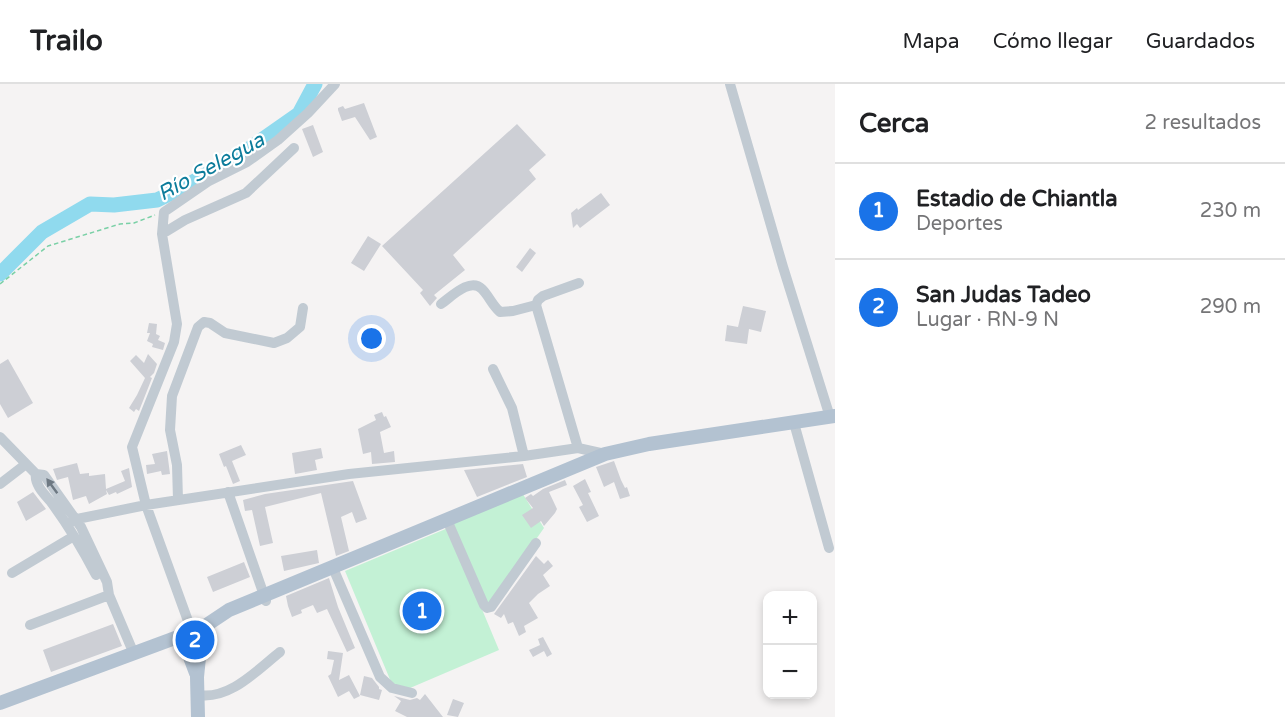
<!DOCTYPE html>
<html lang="es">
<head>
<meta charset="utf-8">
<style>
  body { margin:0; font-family:"Varela Round",sans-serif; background:#f6f6f6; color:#202124 }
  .controls { position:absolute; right:18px; bottom:18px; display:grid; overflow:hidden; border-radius:12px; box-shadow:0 3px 9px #0003 }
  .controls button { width:54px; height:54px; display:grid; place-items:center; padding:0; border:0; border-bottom:2px solid #e0e0e0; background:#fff; color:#202124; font:30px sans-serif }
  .you { position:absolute; left:372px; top:255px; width:21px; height:21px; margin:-15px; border:4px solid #fff; border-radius:50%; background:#1a73e8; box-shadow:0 0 0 9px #1a73e833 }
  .badge { display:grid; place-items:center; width:39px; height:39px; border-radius:50%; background:#1a73e8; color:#fff; font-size:20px; font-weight:700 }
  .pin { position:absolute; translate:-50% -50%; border:3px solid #fff; box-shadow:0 2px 6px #0006 }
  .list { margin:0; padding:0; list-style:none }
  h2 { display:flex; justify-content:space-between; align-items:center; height:78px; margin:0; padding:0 24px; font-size:26px }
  h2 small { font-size:20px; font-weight:400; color:#757577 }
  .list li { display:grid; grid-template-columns:39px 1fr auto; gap:18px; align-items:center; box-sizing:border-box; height:96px; padding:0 24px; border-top:2px solid #e0e0e0 }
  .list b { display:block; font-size:22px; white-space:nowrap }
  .list p { margin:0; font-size:20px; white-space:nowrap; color:#757577 }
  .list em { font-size:20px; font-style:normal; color:#757577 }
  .map { position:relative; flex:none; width:835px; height:633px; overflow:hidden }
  header { display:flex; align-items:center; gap:36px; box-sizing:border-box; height:84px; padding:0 30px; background:#fff; border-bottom:2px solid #e0e0e0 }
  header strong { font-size:28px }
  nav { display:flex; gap:33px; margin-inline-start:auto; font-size:21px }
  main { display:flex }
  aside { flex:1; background:#fff }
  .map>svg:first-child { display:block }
</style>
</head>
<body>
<header>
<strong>Trailo</strong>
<nav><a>Mapa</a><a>Cómo llegar</a><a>Guardados</a></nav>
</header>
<main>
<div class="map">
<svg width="835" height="633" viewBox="0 0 835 633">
  <rect width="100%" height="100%" fill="#f5f3f3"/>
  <path fill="#c3f1d5" d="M521 407 544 444 491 519 485 520 449 438Z
    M448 444 499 566 396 610 345 487Z"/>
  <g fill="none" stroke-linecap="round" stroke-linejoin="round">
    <path stroke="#90daee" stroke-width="15" d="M0 190 42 148 90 120 114 121 157 116 184 103 239 72 299 30 315 0"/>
  </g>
  <path fill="#cdcfd5" d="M364 19 377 53 370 56 355 33 342 37 338 26V24L343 22 345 25Z
    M517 40 546 71 529 86 536 95 453 171 465 186 434 211 437 214 430 222 420 209 423 206 382 162Z
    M313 41 323 68 313 73 302 45Z
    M601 109 610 121 580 144 577 140 573 144 571 129 577 124 578 126Z
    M368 152 381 160 364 187 351 179Z
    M530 164 536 169 522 188 516 183Z
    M743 222 766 227 761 248 749 245 747 260 725 257 727 241 738 243Z
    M149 239 157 240 156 250 160 252 158 256 165 259 163 266 152 263 153 260 147 257 150 249H147Z
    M148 270 157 280 154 289 150 293 152 294 139 327 136 325 134 328 129 324 137 311 145 294 130 277 136 271 144 279Z
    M8 275 33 319 8 334 0 320V280Z
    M382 328 384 333 386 332 391 343 380 348 384 369 394 367 395 378 372 380 371 368 363 370 358 345 376 336 374 331Z
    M241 361 246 371 232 377 240 397 233 400 226 382 224 383 219 370Z
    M321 364 323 374 315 376 317 386 295 390 292 369Z
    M167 367 170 390 162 391 161 387 147 390 146 381 155 380 152 370Z
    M614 377 621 396 625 404 627 403 630 412 620 415 614 398 604 403 596 383Z
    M77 379 80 390 89 389V392L105 390 106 405 125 397 121 387 129 384 132 403 117 410 116 408 109 411 106 406 107 410 89 420 86 412 73 416 68 393 57 396 53 385Z
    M523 380 527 393 477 413 464 386Z
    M585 395 591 408 588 409 599 432 587 438 579 423 583 421 573 402Z
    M565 396 567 401 549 408 557 425 555 429 544 442 541 437 531 444 522 431 533 424 525 414 531 410 533 412 543 405Z
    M353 397 367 435 356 439 352 428 341 433 349 467 336 472 321 409 265 423 273 459 260 462 252 426 245 427 243 416 265 410Z
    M33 408 46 425 26 437 17 418Z
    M317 466 319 479 284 487 281 472Z
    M536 472 544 480 548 476 553 482 543 491 550 502 538 510 529 519 538 534 524 542 526 548 519 552 513 538 508 540 504 530 501 534 494 530Z
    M244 478 250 493 213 508 207 493Z
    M329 494 338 523 355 564 347 568 327 525 317 529 313 521 301 526 302 529 292 533 288 522 286 512Z
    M113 540 122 562 51 588 43 566Z
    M543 553 552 570 547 573 544 567 533 573 529 566 540 561 538 555Z
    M328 567 343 569 339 596 349 591 360 612 354 615 349 607 338 613 328 592 331 590 334 576 327 575Z
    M364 592 372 594 379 603V605L382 606 379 616 360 611Z
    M425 610 443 633H407L395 627 401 617 394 612 410 616 417 614 420 616Z
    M453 615 464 619 458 633 447 631Z"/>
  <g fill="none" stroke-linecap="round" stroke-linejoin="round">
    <path stroke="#7ad0a6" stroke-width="1.5" stroke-dasharray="4.5 3" stroke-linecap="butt" d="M0 200 48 162 120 140 134 139 155 131"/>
    <path stroke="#c1cad2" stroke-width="10" d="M730 0 783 183 830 333
      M162 150 185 136 246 109 294 64
      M441 220C451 213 470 193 482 205 489 212 492 221 500 228L513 227 536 221
      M493 285 512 324 524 372
      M794 339 829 464
      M0 353 36 390 44 391 81 443 107 498 109 511 134 570
      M578 364 536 221 538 216 543 212 579 199
      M36 390C34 400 44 410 51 418 68 441 83 466 96 491
      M0 400 26 380
      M228 408 266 517
      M178 416 177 381 170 346 172 312 198 243 204 238 210 239 225 249 274 259 287 254 300 243 303 224
      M447 436 484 521 487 524 491 523 536 459
      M67 439 77 435 146 421 349 390 524 372 578 364 605 370
      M333 484 380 593 392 604 412 609
      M12 489 74 452
      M30 541 109 511
      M192 548 146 421 132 363 174 258 177 240 162 150 164 128 209 97 247 78 278 56 308 29 335 0
      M198 611C230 616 257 586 280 568"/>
    <path stroke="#b3c2d1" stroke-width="14" d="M182 552 196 589
      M0 619 202 544 229 526 605 370 649 360 835 332
      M198 633 197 593 202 544"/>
  </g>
  <defs><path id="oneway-solid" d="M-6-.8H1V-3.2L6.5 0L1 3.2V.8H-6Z" transform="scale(1.5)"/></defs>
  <use fill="#6e7983" href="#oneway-solid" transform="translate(52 402) rotate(-126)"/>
  <g text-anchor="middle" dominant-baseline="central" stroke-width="4.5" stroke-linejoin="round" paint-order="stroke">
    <g font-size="21" font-style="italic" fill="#0c7c9b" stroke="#fff">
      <text transform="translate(211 83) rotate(-29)">Río Selegua</text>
    </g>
  </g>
</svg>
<div class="controls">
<button>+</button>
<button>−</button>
</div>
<div class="you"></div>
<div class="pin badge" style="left:422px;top:527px">1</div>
<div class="pin badge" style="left:195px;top:556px">2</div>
</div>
<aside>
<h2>Cerca<small>2 resultados</small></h2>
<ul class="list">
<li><span class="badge">1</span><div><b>Estadio de Chiantla</b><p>Deportes</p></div><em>230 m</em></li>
<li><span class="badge">2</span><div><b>San Judas Tadeo</b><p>Lugar · RN-9 N</p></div><em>290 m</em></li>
</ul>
</aside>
</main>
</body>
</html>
